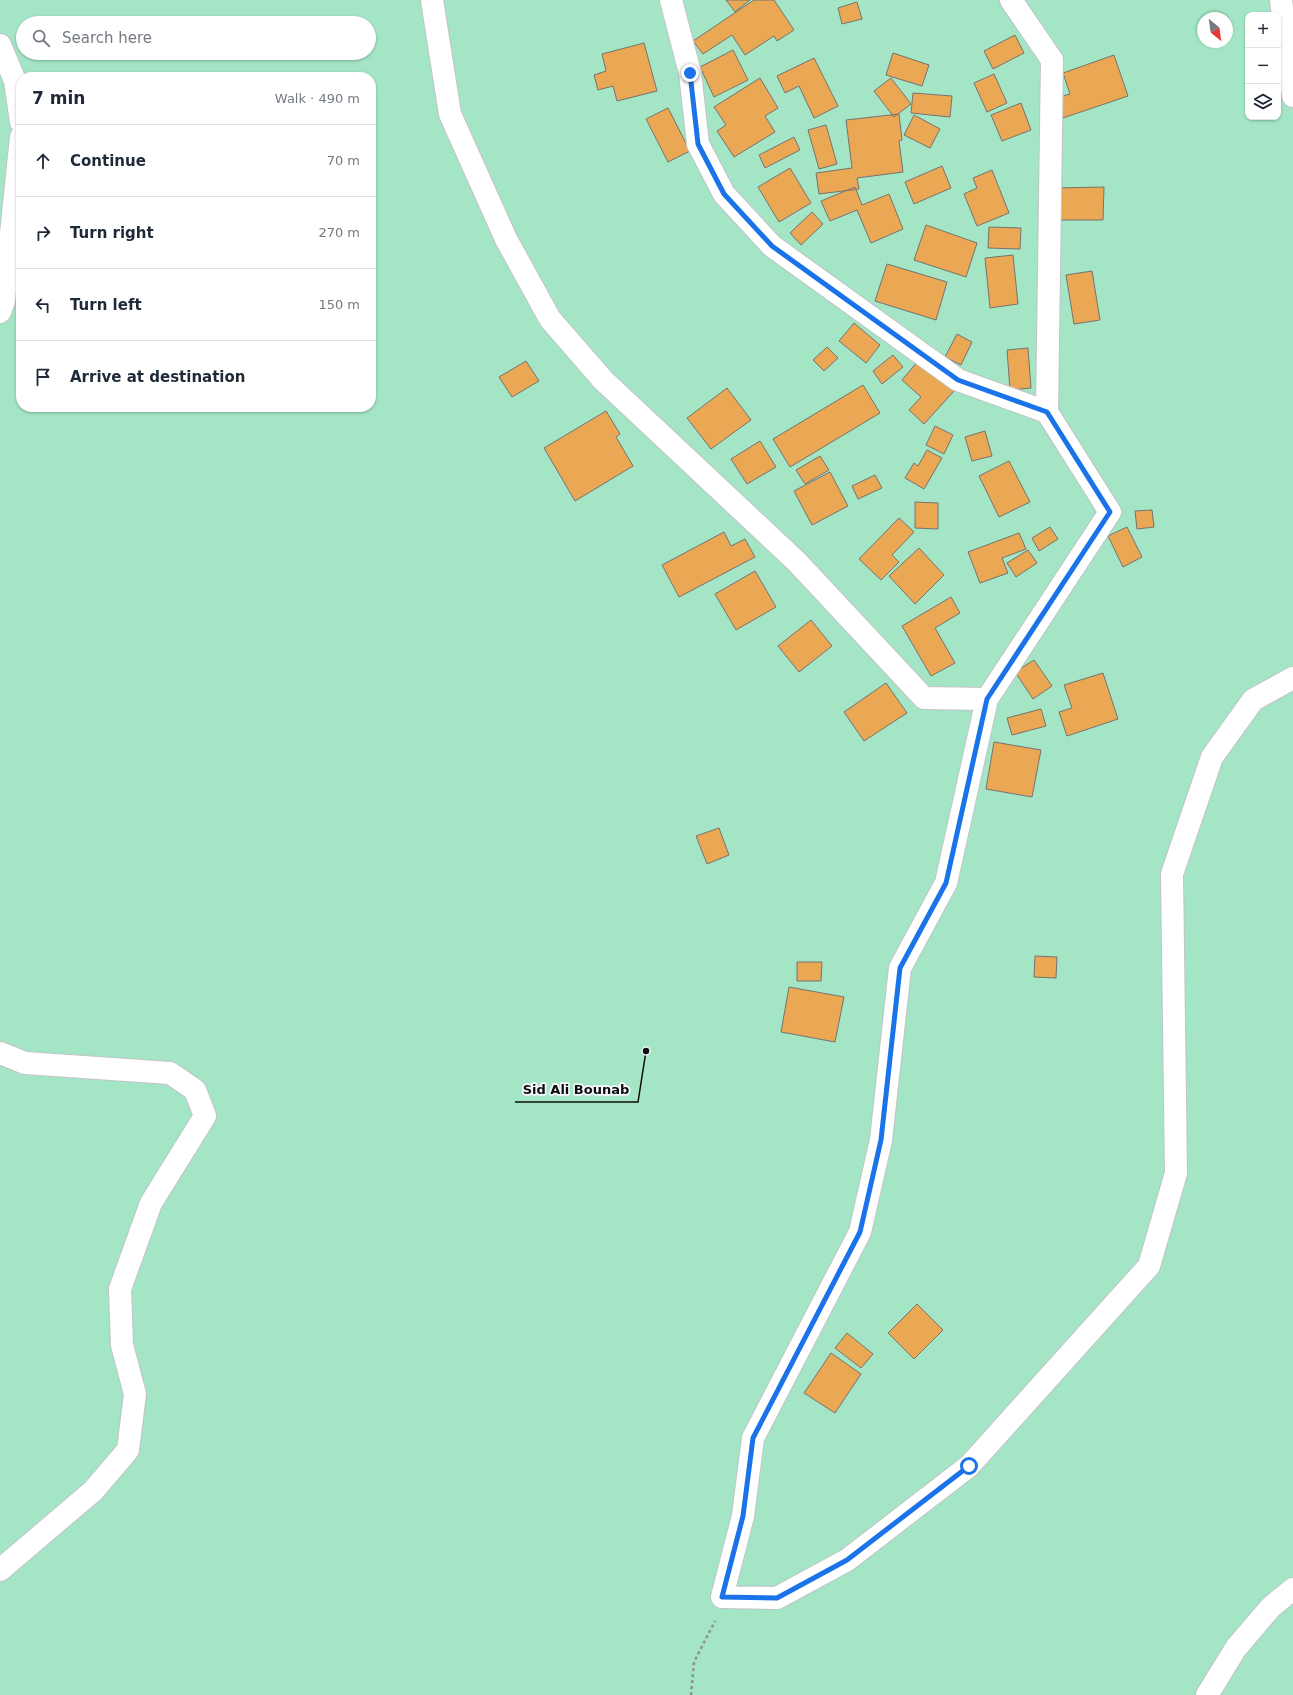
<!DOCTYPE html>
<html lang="en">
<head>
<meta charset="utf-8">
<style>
  body { margin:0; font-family:"DejaVu Sans",sans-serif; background:#f2f2f3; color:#1f2937 }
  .controls { position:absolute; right:12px; top:12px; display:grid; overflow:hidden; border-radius:8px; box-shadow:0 1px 3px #0004 }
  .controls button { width:36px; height:36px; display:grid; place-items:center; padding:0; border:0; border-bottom:1px solid #e0e1e3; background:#fff; color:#1f2937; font:20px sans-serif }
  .compass { position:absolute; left:1197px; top:12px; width:36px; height:36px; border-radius:50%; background:#fff; box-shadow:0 1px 3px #0004; rotate:151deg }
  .stop { position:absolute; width:12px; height:12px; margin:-9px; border:3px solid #1a73e8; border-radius:50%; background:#fff }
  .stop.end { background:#1a73e8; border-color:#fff; box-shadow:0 1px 4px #0008 }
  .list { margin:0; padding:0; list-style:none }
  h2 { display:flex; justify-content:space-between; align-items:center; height:52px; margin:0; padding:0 16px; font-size:17px }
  h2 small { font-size:13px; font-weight:400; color:#747a83 }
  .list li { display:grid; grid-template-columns:26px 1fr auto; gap:12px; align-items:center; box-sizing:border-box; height:72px; padding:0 16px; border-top:1px solid #e0e1e3 }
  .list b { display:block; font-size:15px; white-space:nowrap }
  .list em { font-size:13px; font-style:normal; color:#747a83 }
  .icon { flex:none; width:22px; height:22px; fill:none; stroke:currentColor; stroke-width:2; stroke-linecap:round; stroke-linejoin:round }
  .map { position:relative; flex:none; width:1293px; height:1695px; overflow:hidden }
  .search { position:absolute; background:#fff; box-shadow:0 1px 3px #0004; left:16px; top:16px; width:360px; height:44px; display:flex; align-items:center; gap:10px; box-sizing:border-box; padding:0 14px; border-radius:22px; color:#747a83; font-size:15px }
  .panel { position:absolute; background:#fff; box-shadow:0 1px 3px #0004; left:16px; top:72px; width:360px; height:340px; border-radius:16px }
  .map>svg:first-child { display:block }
</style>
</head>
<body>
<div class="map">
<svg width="1293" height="1695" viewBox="0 0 1293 1695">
  <rect width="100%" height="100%" fill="#f5f7fc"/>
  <path fill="#a3e5c4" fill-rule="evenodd" d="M0 0H1293V1695H0ZM1248 15H1278V117H1248ZM1203 18H1227V42H1203ZM23 23H369V53H23ZM21 77H371V407H21Z"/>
  <path fill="#eaa754" stroke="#76736f" d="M726 0H750L735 12Z
    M754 0H774L794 30 777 41 774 36 745 55 732 35 703 54 693 41Z
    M857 2 862 19 842 24 838 8Z
    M1015 35 1024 53 993 69 984 51Z
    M644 43 657 91 617 101 613 86 598 90 594 75 606 71 602 54Z
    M733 50 748 80 714 97 700 67Z
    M893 53 929 65 922 86 886 75Z
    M1114 55 1128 96 1063 118 1056 98 1070 94 1063 73Z
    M814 58 838 106 814 118 799 86 785 93 777 76Z
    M994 74 1007 103 987 112 974 83Z
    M760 78 778 108 765 116 775 132 734 157 717 131 726 125 714 107Z
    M891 78 911 104 894 117 874 91Z
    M913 93 952 96 950 117 911 113Z
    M1021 103 1031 130 1002 141 991 115Z
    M668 108 690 151 668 162 646 119Z
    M899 114 902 140 899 141 903 172 857 178 859 189 819 194 816 173 852 168 846 120Z
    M914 115 940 129 930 148 904 135Z
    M826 125 837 164 819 169 808 130Z
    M794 137 800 150 765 168 759 155Z
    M942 166 951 188 914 204 905 182Z
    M790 168 811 203 779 222 758 187Z
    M992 170 1009 213 977 226 964 194 977 188 973 178Z
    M855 187 862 205 889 194 903 229 871 243 857 210 830 221 821 201Z
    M1104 187 1103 220H1056V188Z
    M812 212 823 224 801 245 790 233Z
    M926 225 977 243 966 277 914 260Z
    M989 227 1021 228 1020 249 988 248Z
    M1013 255 1018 304 990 308 985 258Z
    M887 264 947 282 936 320 875 301Z
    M1092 271 1100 320 1074 324 1066 275Z
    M854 323 880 345 866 363 839 341Z
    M957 334 972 342 961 365 945 357Z
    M827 347 838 358 824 371 813 360Z
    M1028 348 1031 388 1010 390 1007 350Z
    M893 355 903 367 882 384 873 371Z
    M919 360 954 391 924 424 909 410 921 397 902 380Z
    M526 361 539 381 512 397 499 377Z
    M863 385 880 413 790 467 773 439Z
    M727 388 751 420 711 449 687 418Z
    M606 411 620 434 616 437 633 466 575 501 544 448Z
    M935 426 953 435 944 454 926 445Z
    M985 431 992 456 972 461 965 437Z
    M760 441 776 467 747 484 731 459Z
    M927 450 942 458 924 489 905 478 914 463 918 466Z
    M820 456 829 470 805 484 796 470Z
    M1009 461 1030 502 999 517 979 476Z
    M830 472 848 506 812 525 794 491Z
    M875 475 882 488 858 499 852 486Z
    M915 502 938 503V529L915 528Z
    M1152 510 1154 527 1137 529 1135 511Z
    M899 518 914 532 892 555 899 562 881 580 859 559Z
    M1050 527 1058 539 1039 551 1032 538Z
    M1127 527 1142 557 1123 567 1108 536Z
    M724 532 731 546 745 539 755 557 679 597 662 565Z
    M1019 533 1026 549 1002 558 1008 573 980 583 968 552Z
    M919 548 944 575 915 604 889 576Z
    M1028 550 1037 563 1016 577 1007 563Z
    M755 571 776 607 736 630 715 594Z
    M951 597 960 613 935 628 955 663 931 676 902 626Z
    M811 620 832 646 799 672 778 646Z
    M1034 660 1052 686 1033 699 1015 672Z
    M1103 673 1118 719 1067 736 1059 712 1072 708 1064 685Z
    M886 683 907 713 864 741 844 712Z
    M1041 709 1046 726 1012 735 1007 718Z
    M994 742 1041 750 1032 797 986 789Z
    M719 828 729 855 707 864 696 836Z
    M1035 956 1057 957 1056 978 1034 977Z
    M797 962H822L821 981H797Z
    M789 987 844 997 835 1042 781 1032Z
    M917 1304 943 1330 914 1359 888 1333Z
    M847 1333 873 1354 861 1368 835 1348Z
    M831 1353 861 1374 835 1413 804 1393Z"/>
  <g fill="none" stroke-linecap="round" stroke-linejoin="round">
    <defs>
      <path id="minor" d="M432 0 450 114 506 239 550 319 603 380 797 562 924 698 987 699
        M671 0 690 73 698 144 724 194 772 246 958 380 1047 412
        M1011 0 1052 60 1047 412 1110 512 987 699 946 883 900 968 881 1140 860 1232 753 1438 743 1516 722 1597 777 1598 847 1560 969 1466 1149 1266 1176 1173 1172 874 1212 757 1253 700 1293 678
        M1281 0 1293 96
        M0 45 15 81 21 122
        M0 312 4 301 21 137
        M0 1053 25 1063 170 1073 195 1090 205 1116 151 1203 120 1289 122 1345 135 1394 128 1450 93 1491 0 1570
        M1207 1695 1236 1648 1271 1607 1293 1589"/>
    </defs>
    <use href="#minor" stroke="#c2c4c9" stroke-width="24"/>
    <path stroke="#8e9093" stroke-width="2.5" stroke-dasharray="3 3" stroke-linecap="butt" d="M691 1695 694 1662 715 1621"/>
    <use href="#minor" stroke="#fff" stroke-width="22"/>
  </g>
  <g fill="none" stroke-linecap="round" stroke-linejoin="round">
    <path stroke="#1a73e8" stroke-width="5" d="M690 73 698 144 724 194 772 246 958 380 1047 412 1110 512 987 699 946 883 900 968 881 1140 860 1232 753 1438 743 1516 722 1597 777 1598 847 1560 969 1466"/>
  </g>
  <path fill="none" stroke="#0b0c0d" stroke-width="1.5" d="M646 1051L638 1102H515"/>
  <circle fill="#0b0c0d" stroke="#f5f7fc" stroke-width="1.5" cx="646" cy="1051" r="4"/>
  <g font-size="13" text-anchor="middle" font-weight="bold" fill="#0b0c0d" stroke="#f5f7fc" stroke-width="3.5" stroke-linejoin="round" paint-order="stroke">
    <text x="576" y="1094">Sid Ali Bounab</text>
  </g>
</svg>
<div class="controls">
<button>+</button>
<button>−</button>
<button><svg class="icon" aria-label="layers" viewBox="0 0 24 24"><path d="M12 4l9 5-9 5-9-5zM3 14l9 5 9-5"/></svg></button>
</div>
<svg class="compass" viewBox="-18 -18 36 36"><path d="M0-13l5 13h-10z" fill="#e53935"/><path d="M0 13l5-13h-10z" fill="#747a83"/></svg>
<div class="stop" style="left:969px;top:1466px"></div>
<div class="stop end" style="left:690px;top:73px"></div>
<div class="search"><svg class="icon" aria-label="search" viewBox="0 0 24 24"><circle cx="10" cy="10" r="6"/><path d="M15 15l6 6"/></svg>Search here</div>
<section class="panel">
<h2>7 min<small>Walk · 490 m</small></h2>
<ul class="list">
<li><svg class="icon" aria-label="ahead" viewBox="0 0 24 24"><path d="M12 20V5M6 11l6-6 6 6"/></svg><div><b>Continue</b></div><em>70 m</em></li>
<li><svg class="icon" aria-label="right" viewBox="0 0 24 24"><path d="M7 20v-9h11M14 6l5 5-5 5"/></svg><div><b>Turn right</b></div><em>270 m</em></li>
<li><svg class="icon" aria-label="left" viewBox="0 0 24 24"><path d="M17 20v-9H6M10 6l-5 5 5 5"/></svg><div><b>Turn left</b></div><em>150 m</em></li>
<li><svg class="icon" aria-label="arrive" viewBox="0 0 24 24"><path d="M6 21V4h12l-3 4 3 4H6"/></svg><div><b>Arrive at destination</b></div></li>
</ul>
</section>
</div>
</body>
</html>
